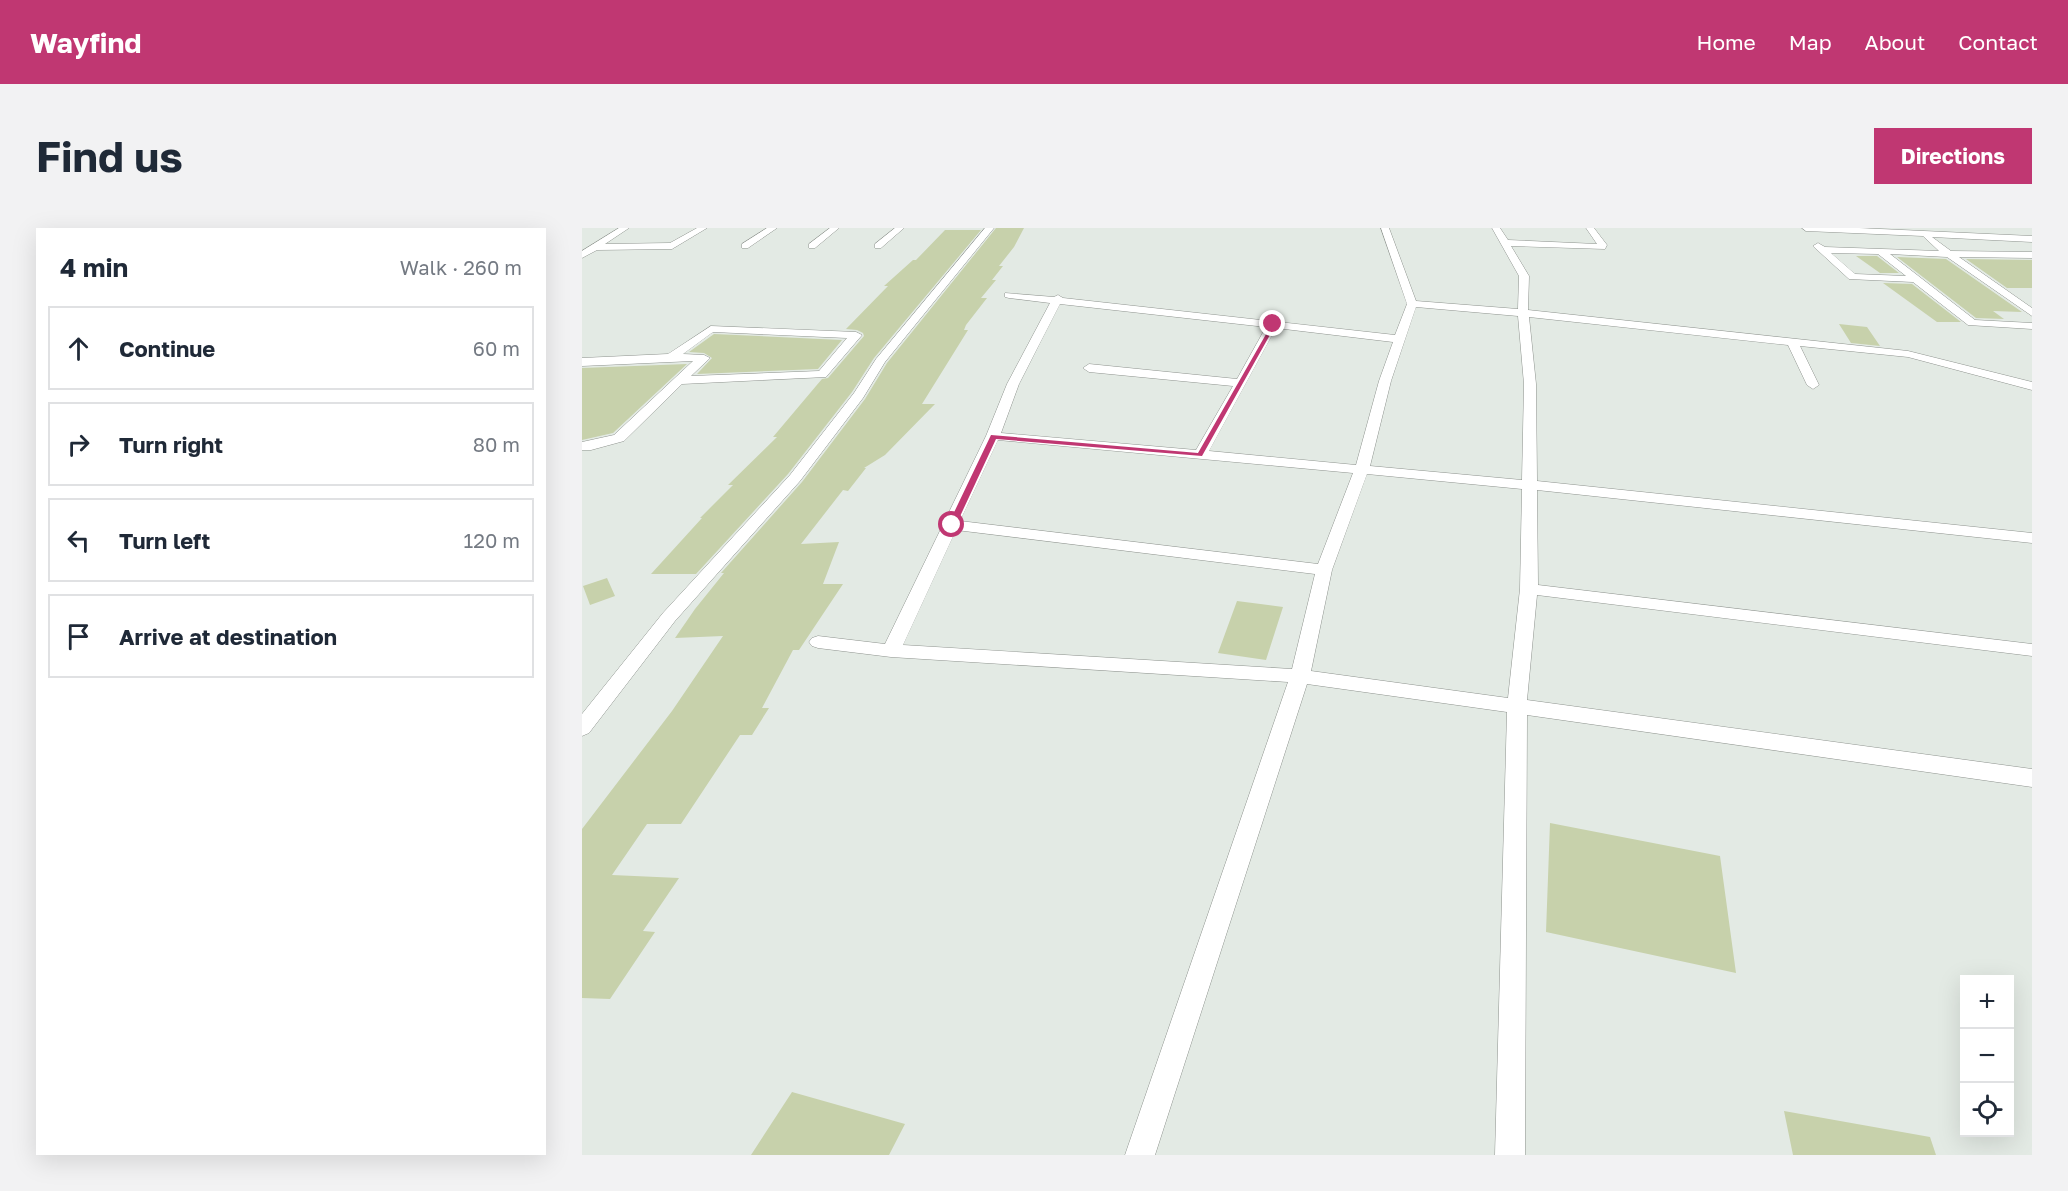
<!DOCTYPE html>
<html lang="en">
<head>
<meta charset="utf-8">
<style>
  body { margin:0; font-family:"Golos Text",sans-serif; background:#f2f2f3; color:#1f2937 }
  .controls { position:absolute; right:18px; bottom:18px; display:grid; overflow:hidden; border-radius:0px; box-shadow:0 6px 24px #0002 }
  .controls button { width:54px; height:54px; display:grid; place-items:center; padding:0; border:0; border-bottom:2px solid #e0e1e3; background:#fff; color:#1f2937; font:30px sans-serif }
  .stop { position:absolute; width:18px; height:18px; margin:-14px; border:4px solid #c03772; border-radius:50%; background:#fff }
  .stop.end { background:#c03772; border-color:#fff; box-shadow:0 2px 6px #0008 }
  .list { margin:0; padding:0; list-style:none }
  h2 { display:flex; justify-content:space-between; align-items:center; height:78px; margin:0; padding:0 24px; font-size:26px }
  h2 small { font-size:20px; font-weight:400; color:#747a83 }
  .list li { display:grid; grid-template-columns:39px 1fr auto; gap:18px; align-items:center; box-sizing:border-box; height:84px; margin:0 12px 12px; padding:0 12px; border:2px solid #e0e1e3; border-radius:0px }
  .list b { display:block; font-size:22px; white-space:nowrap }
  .list em { font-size:20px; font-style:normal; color:#747a83 }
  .icon { flex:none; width:33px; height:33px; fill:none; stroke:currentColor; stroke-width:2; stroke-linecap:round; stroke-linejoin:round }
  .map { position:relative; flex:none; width:1450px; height:927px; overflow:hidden; border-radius:0px }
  header { display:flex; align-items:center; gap:36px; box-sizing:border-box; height:84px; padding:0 30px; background:#c03772; color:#fff }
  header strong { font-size:28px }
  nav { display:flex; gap:33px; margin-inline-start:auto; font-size:21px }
  .intro { display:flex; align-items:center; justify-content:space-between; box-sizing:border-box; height:144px; padding:0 36px }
  h1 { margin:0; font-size:42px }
  .button { padding:15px 27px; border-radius:0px; background:#c03772; color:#fff; font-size:21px; font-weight:700 }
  main { display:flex; gap:36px; padding:0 36px }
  aside { flex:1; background:#fff; border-radius:0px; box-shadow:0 6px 24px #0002 }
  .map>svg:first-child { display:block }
</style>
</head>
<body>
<header>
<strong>Wayfind</strong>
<nav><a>Home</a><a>Map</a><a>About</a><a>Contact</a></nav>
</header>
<div class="intro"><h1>Find us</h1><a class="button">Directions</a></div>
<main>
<aside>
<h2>4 min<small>Walk · 260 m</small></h2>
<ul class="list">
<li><svg class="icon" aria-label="ahead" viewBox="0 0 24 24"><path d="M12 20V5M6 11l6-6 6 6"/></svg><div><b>Continue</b></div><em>60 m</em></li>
<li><svg class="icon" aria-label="right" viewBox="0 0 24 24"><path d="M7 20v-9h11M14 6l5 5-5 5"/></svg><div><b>Turn right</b></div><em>80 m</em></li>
<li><svg class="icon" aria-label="left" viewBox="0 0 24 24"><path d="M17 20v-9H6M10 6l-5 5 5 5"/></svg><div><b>Turn left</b></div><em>120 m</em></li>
<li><svg class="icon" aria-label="arrive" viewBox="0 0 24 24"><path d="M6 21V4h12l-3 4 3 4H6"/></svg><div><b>Arrive at destination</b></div></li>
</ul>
</aside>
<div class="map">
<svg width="1450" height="927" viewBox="0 0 1450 927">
  <rect width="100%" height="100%" fill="#e3eae4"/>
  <path fill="#c7d1ab" d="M414 0H442L432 19 417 38H421L410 52H414L399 70H405L384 97 382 102H386L340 176H353L303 227 282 240H284L266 263 261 262 219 316 257 314 241 356H261L217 422H211L180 480H187L170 507H158L99 596H65L30 647 97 650 61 703 73 704 28 771 0 770V601L90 483 141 408 93 410 113 381 142 345H139L220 254 283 171 305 135Z
    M363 2H399L292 130 270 164 206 246 114 346H69L120 290H118L151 257H146L195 209H191L234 158 240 151 246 150 282 108 281 105 275 102 264 101 306 58H302L331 32H334Z
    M1274 28H1295L1317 45H1298Z
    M1315 29 1364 31 1440 84 1411 83 1422 91 1394 90Z
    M1384 31 1450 32V60H1425Z
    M1301 55 1330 56 1379 94H1355Z
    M1257 96 1285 99 1298 118 1269 115Z
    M132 106 260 112 236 141 115 146 130 130 122 125 107 124Z
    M105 136 31 205 0 212V140Z
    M25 350 33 368 8 377 1 358Z
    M655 373 701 379 684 432 636 425Z
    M968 595 1138 628 1154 745 964 704Z
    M210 864 323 896 307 927H169Z
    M1202 883 1348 909 1354 927H1211Z"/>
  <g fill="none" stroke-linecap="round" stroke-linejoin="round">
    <defs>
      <path id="minor" d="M37 0H47L23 16 88 15 115 0H125L90 21 15 22 0 30V23Z
        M185 0H195L166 20H160V16Z
        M248 0H257L233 20H227V16Z
        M313 0H322L299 20H293V16Z
        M403 0H412L303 134 281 170 218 253 93 393 7 505 0 508V486L81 385 208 247 272 165 294 131Z
        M799 0H807L834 73 936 81 937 48 910 0H918L926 12 1015 16 1004 0H1012L1025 17 1023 21 929 18 947 48 946 82 1326 123 1450 154V162L1326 129 1218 118 1237 157 1231 161 1225 157 1206 117 947 89 954 156 955 253 1450 305V315L955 262 956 357 1450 416V428L955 367 945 472 1450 541V559L945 487 943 927H913L925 484 725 456 573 927H543L706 454 309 429 236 420 230 418 227 414 230 410 236 408 303 416 404 208 425 156 468 75 427 70 423 69V65L472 69 476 67 481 70 813 107 825 76ZM478 76 684 99 655 151 507 136 501 140 507 144 651 158 614 222 419 205 437 156ZM834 79 936 88 942 156 940 252 788 238 809 153ZM694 100 811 114 797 153 774 237 627 223ZM416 212 771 245 736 336 378 293ZM785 246 940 261 938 361 926 470 729 443 750 342ZM374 302 733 346 710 441 321 417Z
        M1220 0H1277L1450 8V14L1350 9 1369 23 1450 24V30L1377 29 1450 80V88L1365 29 1308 26 1393 92 1450 95V101L1386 97 1331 54 1267 51 1231 18 1236 15 1243 19 1357 23 1341 8 1224 3ZM1249 25 1296 26 1324 48 1273 46Z
        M129 98 274 104 280 107 244 149 100 156 42 213 9 222H0V214L32 207 111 133 0 138V130L86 126ZM131 104 265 110 237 143 109 148 128 130 122 127 101 126Z"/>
    </defs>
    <use href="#minor" stroke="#8e938e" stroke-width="1"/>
    <use href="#minor" fill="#fff" fill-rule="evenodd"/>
  </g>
  <path fill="#c03772" d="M691 94 694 96 620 228 414 211 374 297 370 299 366 297 409 207 616 225Z"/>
</svg>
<div class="controls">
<button>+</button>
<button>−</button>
<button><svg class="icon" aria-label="locate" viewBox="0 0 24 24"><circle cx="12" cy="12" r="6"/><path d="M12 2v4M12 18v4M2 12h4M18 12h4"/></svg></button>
</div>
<div class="stop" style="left:370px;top:297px"></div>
<div class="stop end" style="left:691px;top:96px"></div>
</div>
</main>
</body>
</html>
